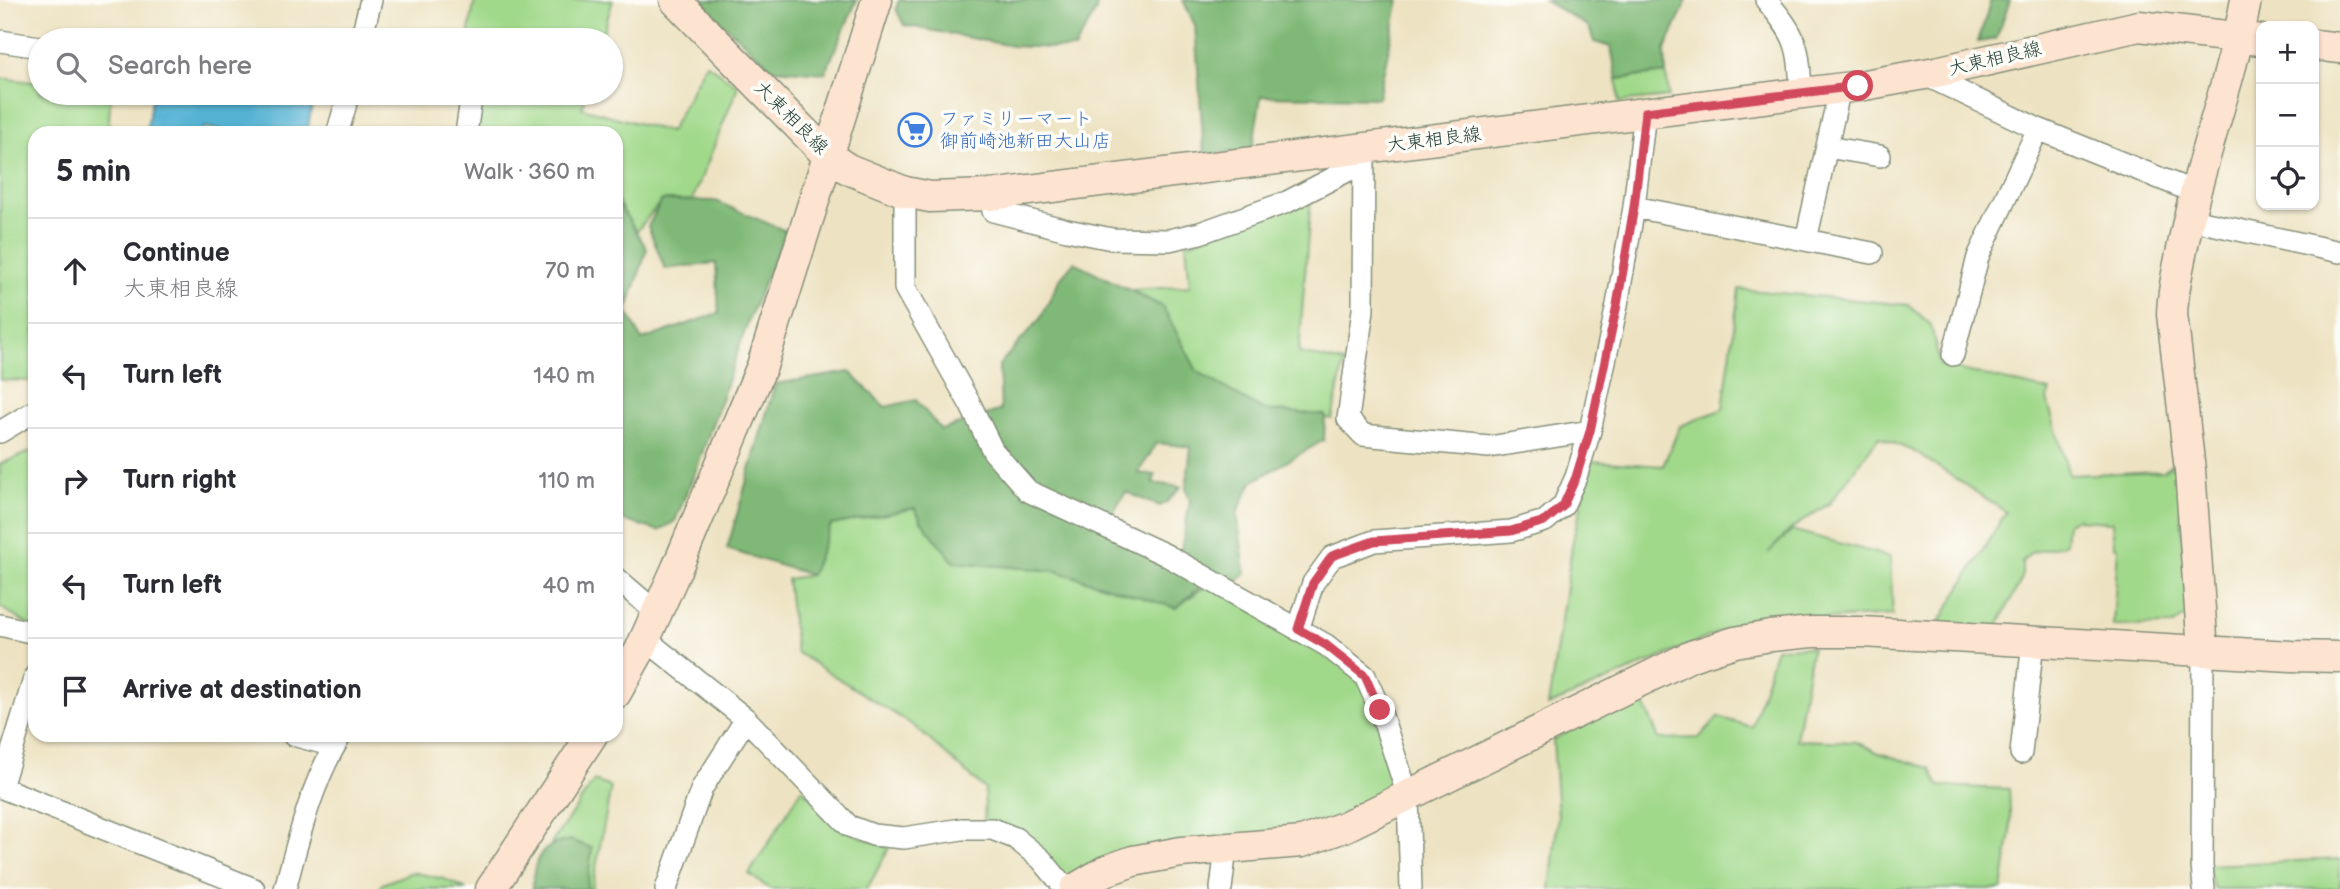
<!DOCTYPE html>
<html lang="en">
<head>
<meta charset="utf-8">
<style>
  body { margin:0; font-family:"Balsamiq Sans","Klee One",sans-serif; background:#f2f2f3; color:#2b2b33 }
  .controls { position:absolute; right:21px; top:21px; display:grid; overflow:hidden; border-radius:14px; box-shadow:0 2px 5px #0004 }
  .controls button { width:63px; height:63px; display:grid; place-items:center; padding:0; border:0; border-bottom:2px solid #e1e1e2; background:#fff; color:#2b2b33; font:35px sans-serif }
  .stop { position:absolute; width:21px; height:21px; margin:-16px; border:5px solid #d1495b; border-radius:50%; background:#fff }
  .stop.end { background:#d1495b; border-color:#fff; box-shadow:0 2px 7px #0008 }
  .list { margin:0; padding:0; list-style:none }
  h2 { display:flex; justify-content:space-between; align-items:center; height:91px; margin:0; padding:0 28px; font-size:30px }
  h2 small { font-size:23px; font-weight:400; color:#7c7c81 }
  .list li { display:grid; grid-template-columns:46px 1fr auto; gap:21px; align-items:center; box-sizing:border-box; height:105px; padding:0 28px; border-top:2px solid #e1e1e2 }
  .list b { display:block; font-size:26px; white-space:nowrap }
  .list p { margin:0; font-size:23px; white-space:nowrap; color:#7c7c81 }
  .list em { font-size:23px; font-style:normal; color:#7c7c81 }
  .icon { flex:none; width:38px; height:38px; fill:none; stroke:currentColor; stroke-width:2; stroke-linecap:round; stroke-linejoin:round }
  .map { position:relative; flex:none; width:2340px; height:889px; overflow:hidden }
  .search { position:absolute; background:#fff; box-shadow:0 2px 5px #0004; left:28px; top:28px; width:595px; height:77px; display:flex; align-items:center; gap:18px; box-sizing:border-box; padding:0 24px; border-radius:38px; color:#7c7c81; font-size:26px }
  .panel { position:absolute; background:#fff; box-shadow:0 2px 5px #0004; left:28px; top:126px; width:595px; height:616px; border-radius:21px }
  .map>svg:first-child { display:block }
</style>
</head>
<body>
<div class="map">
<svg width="2340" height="889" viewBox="0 0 2340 889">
  <rect width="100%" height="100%" fill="#fdfcf7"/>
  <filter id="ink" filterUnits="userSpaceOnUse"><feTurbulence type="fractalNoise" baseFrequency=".0143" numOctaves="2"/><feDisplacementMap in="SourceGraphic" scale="14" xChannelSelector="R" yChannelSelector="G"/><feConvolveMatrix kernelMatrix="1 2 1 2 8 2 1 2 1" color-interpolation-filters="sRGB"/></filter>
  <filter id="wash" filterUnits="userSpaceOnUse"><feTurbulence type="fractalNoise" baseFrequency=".00686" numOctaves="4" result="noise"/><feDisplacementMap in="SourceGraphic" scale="28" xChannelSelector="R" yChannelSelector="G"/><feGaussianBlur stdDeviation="1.57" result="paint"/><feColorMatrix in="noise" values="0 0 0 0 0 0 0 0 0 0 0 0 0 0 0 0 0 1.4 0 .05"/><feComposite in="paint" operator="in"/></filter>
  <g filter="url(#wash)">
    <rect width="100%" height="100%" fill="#ede2c1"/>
    <path fill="#a1d98b" stroke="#608b60" stroke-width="2" d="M475 0H613L601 40H467Z
      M706 63 738 86 692 201 662 200 636 232 616 200V133H470L476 93H586L582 108 670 132Z
      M1666 73 1669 97 1619 102 1617 79Z
      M0 78 40 83V93H111L108 133H35V381L0 380Z
      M1311 195 1299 353 1344 363 1332 419 1262 410 1196 371 1163 307 1131 290 1190 286 1186 244Z
      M1739 289 1909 305 1931 325 1940 365 2050 391 2047 399 2069 475 2164 471 2178 458 2187 615 2173 625 2113 626 2118 548 2114 546 2112 522 2078 520V518L2067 523 2065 544 2031 553 2022 562V578L1996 629 1939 623 2006 512 1915 452 1879 437 1830 503 1791 529 1768 553 1792 530 1890 557 1893 615 1738 624 1548 706 1573 540 1592 461 1663 466 1680 426 1723 409Z
      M35 450V629L0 607V464Z
      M915 508 922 522 954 562 1056 571 1176 608 1208 584 1365 676 1405 789 1302 842 1226 848 1073 889 1019 839 984 828 985 789 914 726 796 652 787 579 811 575 831 525Z
      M1812 647 1796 740 1857 742 1879 753 1930 768 1939 786 2009 789 2011 831 2002 889H1550L1558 815 1553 740 1639 692 1659 739 1699 738 1718 717 1752 727 1776 648Z
      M594 781 611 787 592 889H587L590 848 551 844Z
      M802 789 858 836 889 848 867 889H770L749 874Z
      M2340 859V889H2214L2207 865Z
      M412 872 444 879 467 889H380L382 884Z"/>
    <path fill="#80b977" stroke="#507b56" stroke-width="2" d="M702 0H857L825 73 773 69 701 4Z
      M899 0H1097L1096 11 1074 49 1012 46 904 25 896 9Z
      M1183 0H1399L1378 98 1261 96 1252 150 1204 154 1195 25Z
      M1544 0H1687L1665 50 1666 73 1617 79 1611 47 1594 42 1589 27Z
      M1991 0H2010L1996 39 1978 42Z
      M616 200 647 249 627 311 642 340 719 313 716 263 665 269 648 226 662 200 715 201 786 231 750 316 698 465 675 521 659 531 616 518Z
      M1074 262 1163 307 1197 371 1262 410 1325 415 1324 440 1252 482 1237 513 1245 573 1233 587 1180 556 1190 501 1186 488 1191 447 1157 443 1138 473 1155 475 1153 483 1181 487 1166 503 1159 506 1126 492 1107 521 1209 579 1176 608 1056 571 954 562 922 522 915 508 831 525 811 575 727 549 775 384 850 372 885 407 916 400 941 430 1001 410 999 365 1040 319 1061 277Z
      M570 840 592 848 587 889H532C534 858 539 846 570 840Z"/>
    <path fill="#55b2d3" stroke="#3a7884" stroke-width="2" d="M153 93H277L313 99 307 133H236L204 127 202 133H146Z"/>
  </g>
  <g filter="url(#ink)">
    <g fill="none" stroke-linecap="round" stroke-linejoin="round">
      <defs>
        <path id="street" d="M1766 0C1798 38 1799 45 1801 94
          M361 40 371 0
          M0 41 40 47
          M1923 74 2038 129 2194 192
          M338 131 349 93
          M466 133 472 93
          M1827 147 1880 156
          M1364 148 1363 310 1348 419 1363 435 1489 447 1590 431
          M905 192V288L970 404 993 451 1028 491 1166 555 1326 645 1365 676 1380 710 1408 796 1411 889
          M990 195 993 211 1067 230 1112 239 1169 240 1200 233 1287 202 1347 171 1346 150
          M1634 207 1872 253
          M2188 219 2340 252
          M1806 240 1840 88
          M1953 355 1978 257 2038 129
          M0 432 35 411
          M616 578 657 613
          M0 625 35 633
          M1298 630 1313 583 1332 557 1374 541 1511 531 1545 521 1563 506 1576 477 1590 431 1617 305 1634 207 1645 112
          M645 639 746 719 849 826 873 835 904 838 962 829H992L1015 838 1041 859 1066 889
          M2203 651 2202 865 2204 889
          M293 735 334 746
          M2021 753 2033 641
          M0 787 254 889
          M1 787 35 676
          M285 889C299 837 312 781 341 735
          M666 889 702 788 746 719
          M1221 889 1226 848"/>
        <path id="secondary" d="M675 0 827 155 848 169 905 192 930 197 990 195 1859 86 1936 72 2139 26 2261 40
          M2314 45 2340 48
          M2203 651 2190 470 2172 314C2173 290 2178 268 2183 245 2199 162 2231 83 2246 0
          M616 693 640 650 677 568 762 366 877 0
          M491 889 592 735
          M1075 889 1105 871 1133 861 1181 852 1302 842 1344 827 1691 656 1735 642 1771 636 1812 632H1862L2291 656 2340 657"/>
      </defs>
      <use href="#street" stroke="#86907a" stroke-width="24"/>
      <use href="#secondary" stroke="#86907a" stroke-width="33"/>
      <use href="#street" stroke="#fff" stroke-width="21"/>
      <use href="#secondary" stroke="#fde4d1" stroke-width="30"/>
    </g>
  </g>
  <g fill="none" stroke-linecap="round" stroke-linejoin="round" filter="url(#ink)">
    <path stroke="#d1495b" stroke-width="9" d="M1380 710 1365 676 1326 645 1298 629 1313 583 1332 556 1374 541 1511 531 1545 521 1563 506 1576 477 1590 431 1617 305 1634 207 1645 112 1858 86"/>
  </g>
  <defs>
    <symbol id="supermarket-ring" viewBox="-11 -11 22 22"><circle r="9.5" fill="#fdfcf7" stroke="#3f7fe0" stroke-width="1.5"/><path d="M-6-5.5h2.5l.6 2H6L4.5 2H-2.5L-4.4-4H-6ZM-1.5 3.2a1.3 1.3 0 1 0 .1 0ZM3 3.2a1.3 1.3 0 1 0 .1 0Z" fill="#3f7fe0"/></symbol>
  </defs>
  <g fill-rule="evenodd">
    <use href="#supermarket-ring" x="896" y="111" width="38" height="38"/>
  </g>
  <g text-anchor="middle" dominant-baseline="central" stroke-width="7" stroke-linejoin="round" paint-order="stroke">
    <g font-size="19" fill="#1f3d34" stroke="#fdfcf7">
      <text transform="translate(1995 59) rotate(-13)">大東相良線</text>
      <text transform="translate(791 118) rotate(45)">大東相良線</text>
      <text transform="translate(1434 140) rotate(-7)">大東相良線</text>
    </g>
    <g font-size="19" fill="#366cbe" stroke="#fdfcf7" text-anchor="start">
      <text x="940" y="119">ファミリーマート<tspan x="940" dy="22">御前崎池新田大山店</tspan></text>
    </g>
  </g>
</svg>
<div class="controls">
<button>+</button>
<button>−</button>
<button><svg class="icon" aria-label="locate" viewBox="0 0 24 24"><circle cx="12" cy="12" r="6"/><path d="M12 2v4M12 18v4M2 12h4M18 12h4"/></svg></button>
</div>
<div class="stop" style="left:1858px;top:86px"></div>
<div class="stop end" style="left:1380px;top:710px"></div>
<div class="search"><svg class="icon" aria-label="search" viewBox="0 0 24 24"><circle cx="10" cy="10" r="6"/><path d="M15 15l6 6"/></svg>Search here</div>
<section class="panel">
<h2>5 min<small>Walk · 360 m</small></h2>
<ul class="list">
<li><svg class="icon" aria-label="ahead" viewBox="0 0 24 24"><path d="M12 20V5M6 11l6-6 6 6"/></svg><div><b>Continue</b><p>大東相良線</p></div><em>70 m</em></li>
<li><svg class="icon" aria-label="left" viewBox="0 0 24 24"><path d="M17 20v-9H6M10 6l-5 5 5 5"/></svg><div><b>Turn left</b></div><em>140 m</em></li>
<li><svg class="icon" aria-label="right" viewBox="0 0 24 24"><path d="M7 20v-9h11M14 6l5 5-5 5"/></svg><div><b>Turn right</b></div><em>110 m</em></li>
<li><svg class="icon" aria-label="left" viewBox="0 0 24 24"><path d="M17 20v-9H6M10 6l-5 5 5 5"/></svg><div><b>Turn left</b></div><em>40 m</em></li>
<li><svg class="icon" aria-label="arrive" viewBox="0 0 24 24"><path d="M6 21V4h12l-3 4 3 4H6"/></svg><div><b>Arrive at destination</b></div></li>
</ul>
</section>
</div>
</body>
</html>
